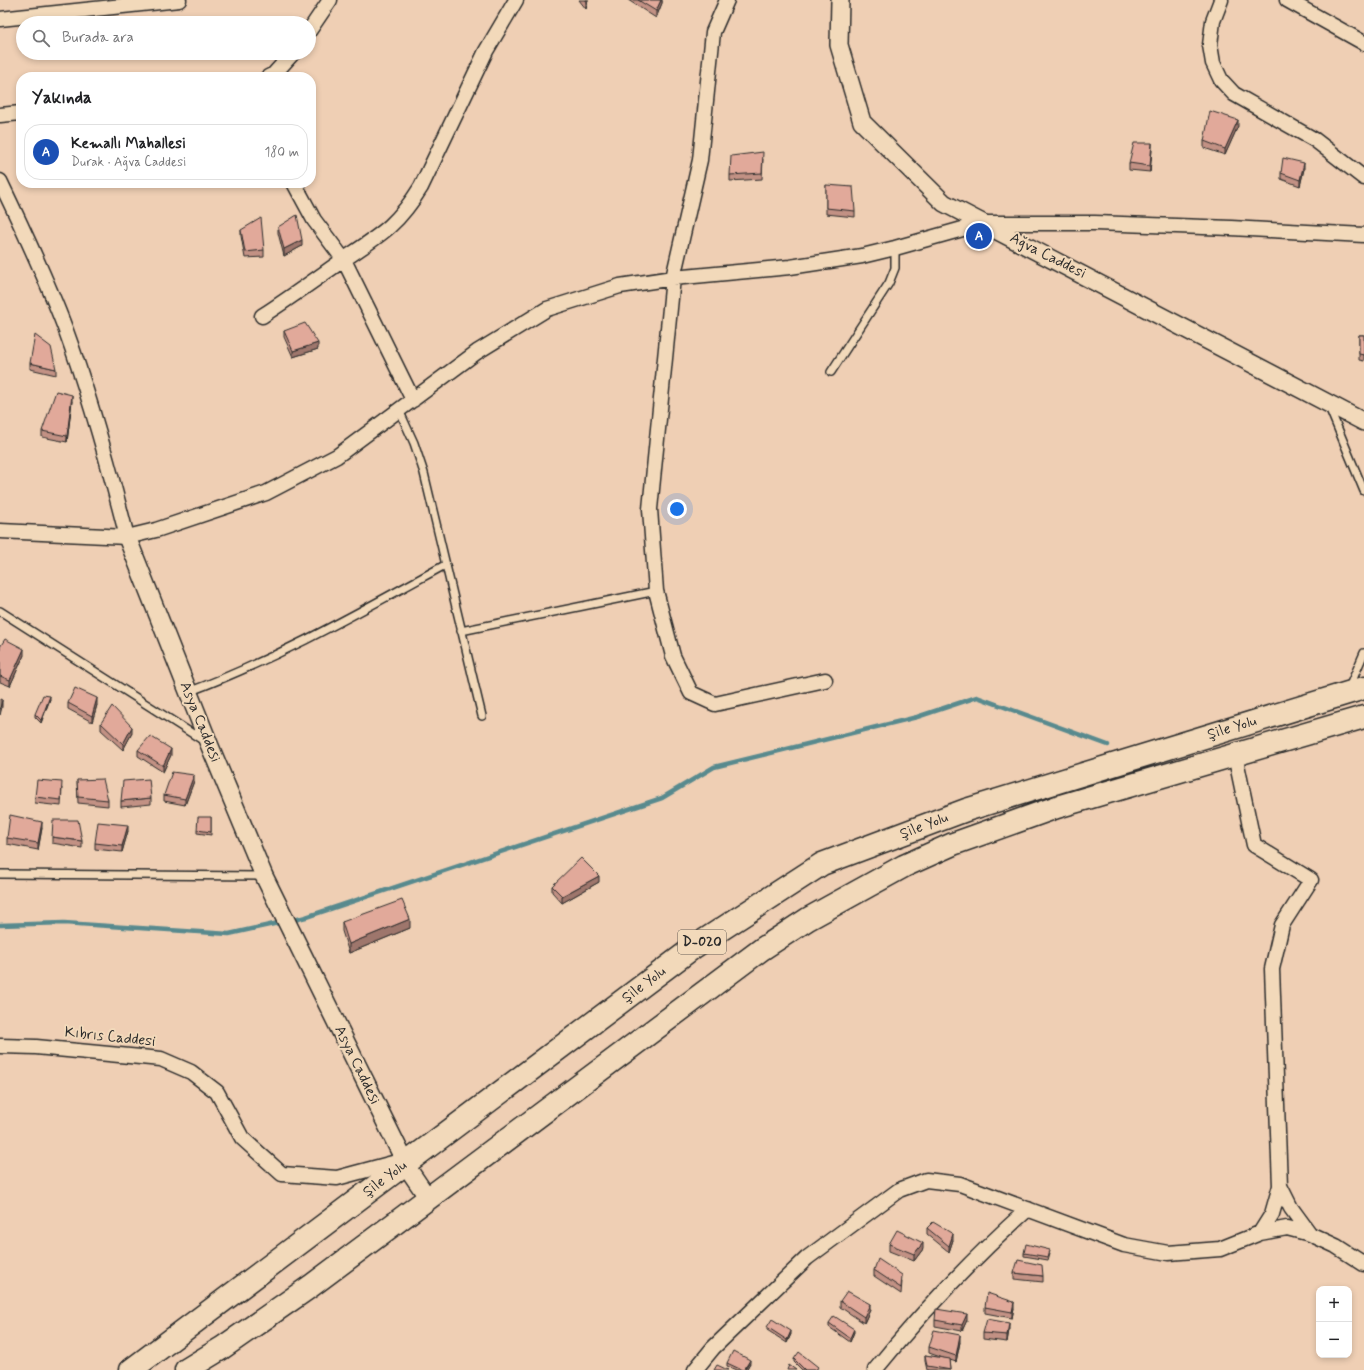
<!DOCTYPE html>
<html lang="tr">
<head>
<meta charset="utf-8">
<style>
  body { margin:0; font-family:Mynerve,sans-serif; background:#f6f6f6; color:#202124 }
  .controls { position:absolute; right:12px; bottom:12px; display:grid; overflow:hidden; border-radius:8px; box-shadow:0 2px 6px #0003 }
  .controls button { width:36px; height:36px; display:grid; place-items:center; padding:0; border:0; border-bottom:1px solid #e0e0e0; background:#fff; color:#202124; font:20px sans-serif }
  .you { position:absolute; left:677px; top:509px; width:14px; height:14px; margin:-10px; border:3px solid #fff; border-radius:50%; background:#1a73e8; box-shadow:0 0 0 6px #1a73e833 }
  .badge { display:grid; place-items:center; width:26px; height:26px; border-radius:50%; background:#ea580c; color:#fff; font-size:13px; font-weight:700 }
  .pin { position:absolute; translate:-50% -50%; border:2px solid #fff; box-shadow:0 1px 4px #0006 }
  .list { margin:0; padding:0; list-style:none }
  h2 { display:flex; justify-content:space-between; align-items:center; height:52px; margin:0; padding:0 16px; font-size:17px }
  h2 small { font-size:13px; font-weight:400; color:#757577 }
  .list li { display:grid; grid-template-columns:26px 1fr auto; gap:12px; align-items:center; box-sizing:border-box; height:56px; margin:0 8px 8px; padding:0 8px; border:1px solid #e0e0e0; border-radius:16px }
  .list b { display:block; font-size:15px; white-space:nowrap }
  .list p { margin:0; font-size:13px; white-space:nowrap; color:#757577 }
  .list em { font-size:13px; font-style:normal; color:#757577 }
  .icon { flex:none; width:22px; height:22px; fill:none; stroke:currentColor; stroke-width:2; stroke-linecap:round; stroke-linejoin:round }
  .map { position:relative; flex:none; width:1364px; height:1370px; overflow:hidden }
  .search { position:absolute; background:#fff; box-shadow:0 2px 6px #0003; left:16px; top:16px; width:300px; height:44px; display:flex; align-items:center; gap:10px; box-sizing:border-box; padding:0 14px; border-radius:22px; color:#757577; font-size:15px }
  .panel { position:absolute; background:#fff; box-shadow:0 2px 6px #0003; left:16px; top:72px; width:300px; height:116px; border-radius:16px }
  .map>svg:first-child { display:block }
</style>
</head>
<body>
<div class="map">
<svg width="1364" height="1370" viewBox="0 0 1364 1370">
  <rect width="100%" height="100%" fill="#efcfb4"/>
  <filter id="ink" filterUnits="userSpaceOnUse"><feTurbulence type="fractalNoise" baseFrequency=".025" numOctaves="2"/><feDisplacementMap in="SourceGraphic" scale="8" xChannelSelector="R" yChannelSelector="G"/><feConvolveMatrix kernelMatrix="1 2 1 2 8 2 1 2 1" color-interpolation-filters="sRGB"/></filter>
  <g filter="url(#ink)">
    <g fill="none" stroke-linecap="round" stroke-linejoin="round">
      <path stroke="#598a8e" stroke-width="4.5" d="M290 921 306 917 662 798 714 767 917 717 977 697 1108 745
        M0 925 64 923 229 934 283 922"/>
      <defs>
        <path id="service" d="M831 372 889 283 895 268V248
          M1329 407 1364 491
          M399 410 414 443 424 473 482 716
          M0 611 204 741
          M461 631 656 591
          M1349 688 1364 653
          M188 692C279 658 361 611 445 565
          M0 874 264 876"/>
        <path id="minor" d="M727 0 713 32 700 160 673 278 650 509 656 591 673 656 691 693 715 704 825 680
          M1221 0 1213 21 1210 45 1213 63 1221 80 1234 94 1315 140 1364 178
          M1287 0 1364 43
          M0 19 179 0
          M309 31 330 0
          M268 77 274 74 293 53
          M0 115 21 113
          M0 181C23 229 46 278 65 328 90 396 109 466 127 537
          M294 183 314 220 344 260 413 400
          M262 316C290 298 316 279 343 260 380 235 397 226 421 187L486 51 516 0
          M0 531 127 537 156 530 266 493 337 456 477 352 547 309 620 286 673 278 790 267 862 256 895 248 984 223H1095L1231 228 1364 235
          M1235 755 1254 845 1311 880 1282 925 1272 969 1280 1186 1272 1214 1260 1233
          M0 1046 36 1047 161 1059 191 1072 217 1092 242 1138 282 1174 337 1178 404 1160
          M1280 1186 1291 1208 1310 1234 1336 1246 1364 1264
          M695 1370 713 1348 807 1258 899 1190 926 1180 960 1184 1124 1245 1168 1253 1220 1249 1260 1233 1287 1228 1310 1234
          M875 1370C922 1312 972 1259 1028 1209"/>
        <path id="tertiary" d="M840 0 839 45 862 122 944 203 1364 422
          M127 537 209 744 264 876 409 1170 428 1198"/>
        <path id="trunk" d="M131 1370 694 947 822 864 966 810 1364 688
          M186 1370 222 1348 311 1286 762 949 808 919 904 866 953 844 1057 807 1364 717"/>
      </defs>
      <use href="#service" stroke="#2b2b2b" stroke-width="10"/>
      <use href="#minor" stroke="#2b2b2b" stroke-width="17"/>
      <use href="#tertiary" stroke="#2b2b2b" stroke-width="20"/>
      <use href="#trunk" stroke="#2b2b2b" stroke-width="25"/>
      <use href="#service" stroke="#f2d9ba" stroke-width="7"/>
      <use href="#minor" stroke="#f2d9ba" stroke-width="14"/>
      <use href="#tertiary" stroke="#f2d9ba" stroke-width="17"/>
      <use href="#trunk" stroke="#f2d9ba" stroke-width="22"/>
    </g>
    <path fill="#c29184" stroke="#2b2b2b" d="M579 0H588L586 9Z
      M628 0H662V3L656 18Z
      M1238 126 1225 155 1204 148V141Z
      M1152 149 1150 172 1129 170V163Z
      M763 159 762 179 730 181V175Z
      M1304 169 1300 186 1281 179V173Z
      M826 185 855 211V217L826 214Z
      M278 227 302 246 284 256 278 233Z
      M241 230 264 250V257L245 258 241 236Z
      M284 331 318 349 293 357 284 337Z
      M1359 335H1364V361L1359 360Z
      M30 363 56 369V375L30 369Z
      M72 401 67 442 42 437V431Z
      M0 647 24 655 10 686 0 682Z
      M50 699 41 723 35 717V714Z
      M68 703 97 705 92 722 68 709Z
      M101 723 132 733 123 750 101 730Z
      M138 750 171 755 163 772 138 756Z
      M77 780 108 800V806L78 803Z
      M194 781 185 805 164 801V795Z
      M62 788 61 806 35 803V797Z
      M151 798V804L121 807V801Z
      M211 817V835L197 833V830Z
      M42 828 38 850 7 844V838Z
      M128 831 122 852 95 849V843Z
      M52 837 82 841V848L52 843Z
      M599 882 562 903 552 892V886Z
      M342 922 410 928 349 953 342 931Z
      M927 1228 953 1240 949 1252 927 1234Z
      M889 1244 923 1249 914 1261 889 1251Z
      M1024 1253H1050L1048 1260 1024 1256Z
      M874 1270 902 1281 901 1294 874 1276Z
      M1014 1273 1043 1276V1282L1014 1279Z
      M840 1301 870 1310 864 1323 840 1307Z
      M985 1307 1014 1308 1012 1318 985 1313Z
      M935 1320H967L962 1331 935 1326Z
      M829 1323 854 1332 850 1342 829 1327Z
      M767 1327 791 1334 787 1343 767 1330Z
      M1009 1330 1007 1342 983 1339V1333Z
      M960 1342 956 1362 950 1360 951 1370H927L925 1361V1355L946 1359 929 1353V1347Z
      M794 1359 818 1370H802L794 1362Z
      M727 1363H750L746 1370H736L727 1366Z"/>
    <path fill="#9e766c" stroke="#2b2b2b" d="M586 0H588L586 9Z
      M661 0H662V3L656 18V11Z
      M1238 120V126L1225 155V149Z
      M1152 143V149L1150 172V166Z
      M1304 163V169L1300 186V180Z
      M302 240V246L284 256V249Z
      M318 343V349L293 357V351Z
      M72 395V401L67 442V436Z
      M24 649V655L10 686V680Z
      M50 696V699L41 723V720Z
      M97 698V705L92 722V716Z
      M2 700V707L0 715V709Z
      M132 727V733L123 750V744Z
      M171 749V755L163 772V766Z
      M194 775V781L185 805V799Z
      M42 822V828L38 850V843Z
      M128 825V831L122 852V846Z
      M599 876V882L562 903V896Z
      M410 919V928L349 953V944Z
      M953 1234V1240L949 1252V1246Z
      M923 1243V1249L914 1261V1254Z
      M1014 1302V1308L1012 1318V1312Z
      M870 1304V1310L864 1323V1317Z
      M967 1314V1320L962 1331V1325Z
      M1009 1323V1330L1007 1342V1335Z
      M854 1329V1332L850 1342V1338Z
      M791 1331V1334L787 1343V1340Z
      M960 1335V1342L956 1362V1356Z
      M750 1360V1363L746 1370H744Z"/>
    <path fill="#e1a99a" stroke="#2b2b2b" d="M638 0H661L656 11Z
      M1210 111 1238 120 1225 149 1204 141Z
      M1134 143H1152L1150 166 1129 163Z
      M763 152 762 173 730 175 731 156Z
      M1283 158 1304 163 1300 180 1281 173Z
      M826 185 853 187 855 211 826 208Z
      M297 215 302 240 284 249 278 227Z
      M261 218 264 250 245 252 241 230Z
      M305 323 318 343 293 351 284 331Z
      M35 335 51 347 56 369 30 363Z
      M1359 335H1364V355L1359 354Z
      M56 391 72 395 67 436 42 431Z
      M5 639 24 649 10 680 0 676V647Z
      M75 688 97 698 92 716 68 703Z
      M43 695 50 696 41 720 35 714Z
      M0 699 2 700 0 709Z
      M112 706 132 727 123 744 101 723Z
      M150 736 171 749 163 766 138 750Z
      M172 772 194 775 185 799 164 795Z
      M103 779 108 800 78 797 77 780Z
      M149 779 151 798 121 801 123 781Z
      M37 780 62 782 61 800 35 797Z
      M10 815 42 822 38 843 7 838Z
      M198 817H211V832L197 830Z
      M53 820H78L82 841 52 837Z
      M98 822 128 825 122 846 95 843Z
      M581 858 599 876 562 896 552 886Z
      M402 900 410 919 349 944 342 922Z
      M933 1222 953 1234 949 1246 927 1228Z
      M897 1230 923 1243 914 1254 889 1244Z
      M1026 1244 1050 1250 1048 1257 1024 1253Z
      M878 1259 902 1275 901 1288 874 1270Z
      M1018 1260 1042 1265 1043 1276 1014 1273Z
      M847 1291 870 1304 864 1317 840 1301Z
      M987 1293 1014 1302 1012 1312 985 1307Z
      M936 1309 967 1314 962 1325 935 1320Z
      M834 1316 854 1329 850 1338 829 1323Z
      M772 1319 791 1331 787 1340 767 1327Z
      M987 1319 1009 1323 1007 1335 983 1333Z
      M934 1330 960 1335 956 1356 929 1347Z
      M733 1351 750 1360 744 1370H742L727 1363Z
      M799 1352 818 1367 816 1370H805L794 1359Z
      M925 1355 950 1359 951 1370 927 1366Z
      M717 1365 728 1370H714Z
      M789 1365 796 1370H787Z"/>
  </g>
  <g text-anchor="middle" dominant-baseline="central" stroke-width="4" stroke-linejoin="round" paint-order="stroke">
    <rect fill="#f2d9ba" stroke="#675f56" stroke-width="1" x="678" y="930" width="48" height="24" rx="3"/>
    <g font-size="14" font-weight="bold" fill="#2b2b2b">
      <text x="702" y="942">D-020</text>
    </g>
    <g font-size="15" fill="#2b2b2b" stroke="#f2d9ba">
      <text transform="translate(1048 256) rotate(27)">Ağva Caddesi</text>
      <text transform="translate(200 722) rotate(68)">Asya Caddesi</text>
      <text transform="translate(1232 728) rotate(-17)">Şile Yolu</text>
      <text transform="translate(924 826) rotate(-21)">Şile Yolu</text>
      <text transform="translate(644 985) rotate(-37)">Şile Yolu</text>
      <text transform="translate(110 1037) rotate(6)">Kıbrıs Caddesi</text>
      <text transform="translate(357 1065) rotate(64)">Asya Caddesi</text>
      <text transform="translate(385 1179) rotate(-37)">Şile Yolu</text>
    </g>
  </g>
</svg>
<div class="controls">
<button>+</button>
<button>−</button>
</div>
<div class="you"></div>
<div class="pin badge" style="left:979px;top:236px;background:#1a4fb4">A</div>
<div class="search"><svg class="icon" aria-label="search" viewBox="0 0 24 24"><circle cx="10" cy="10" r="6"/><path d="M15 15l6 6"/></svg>Burada ara</div>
<section class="panel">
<h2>Yakında<small></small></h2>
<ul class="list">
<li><span class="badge" style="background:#1a4fb4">A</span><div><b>Kemallı Mahallesi</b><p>Durak · Ağva Caddesi</p></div><em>180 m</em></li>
</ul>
</section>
</div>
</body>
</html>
